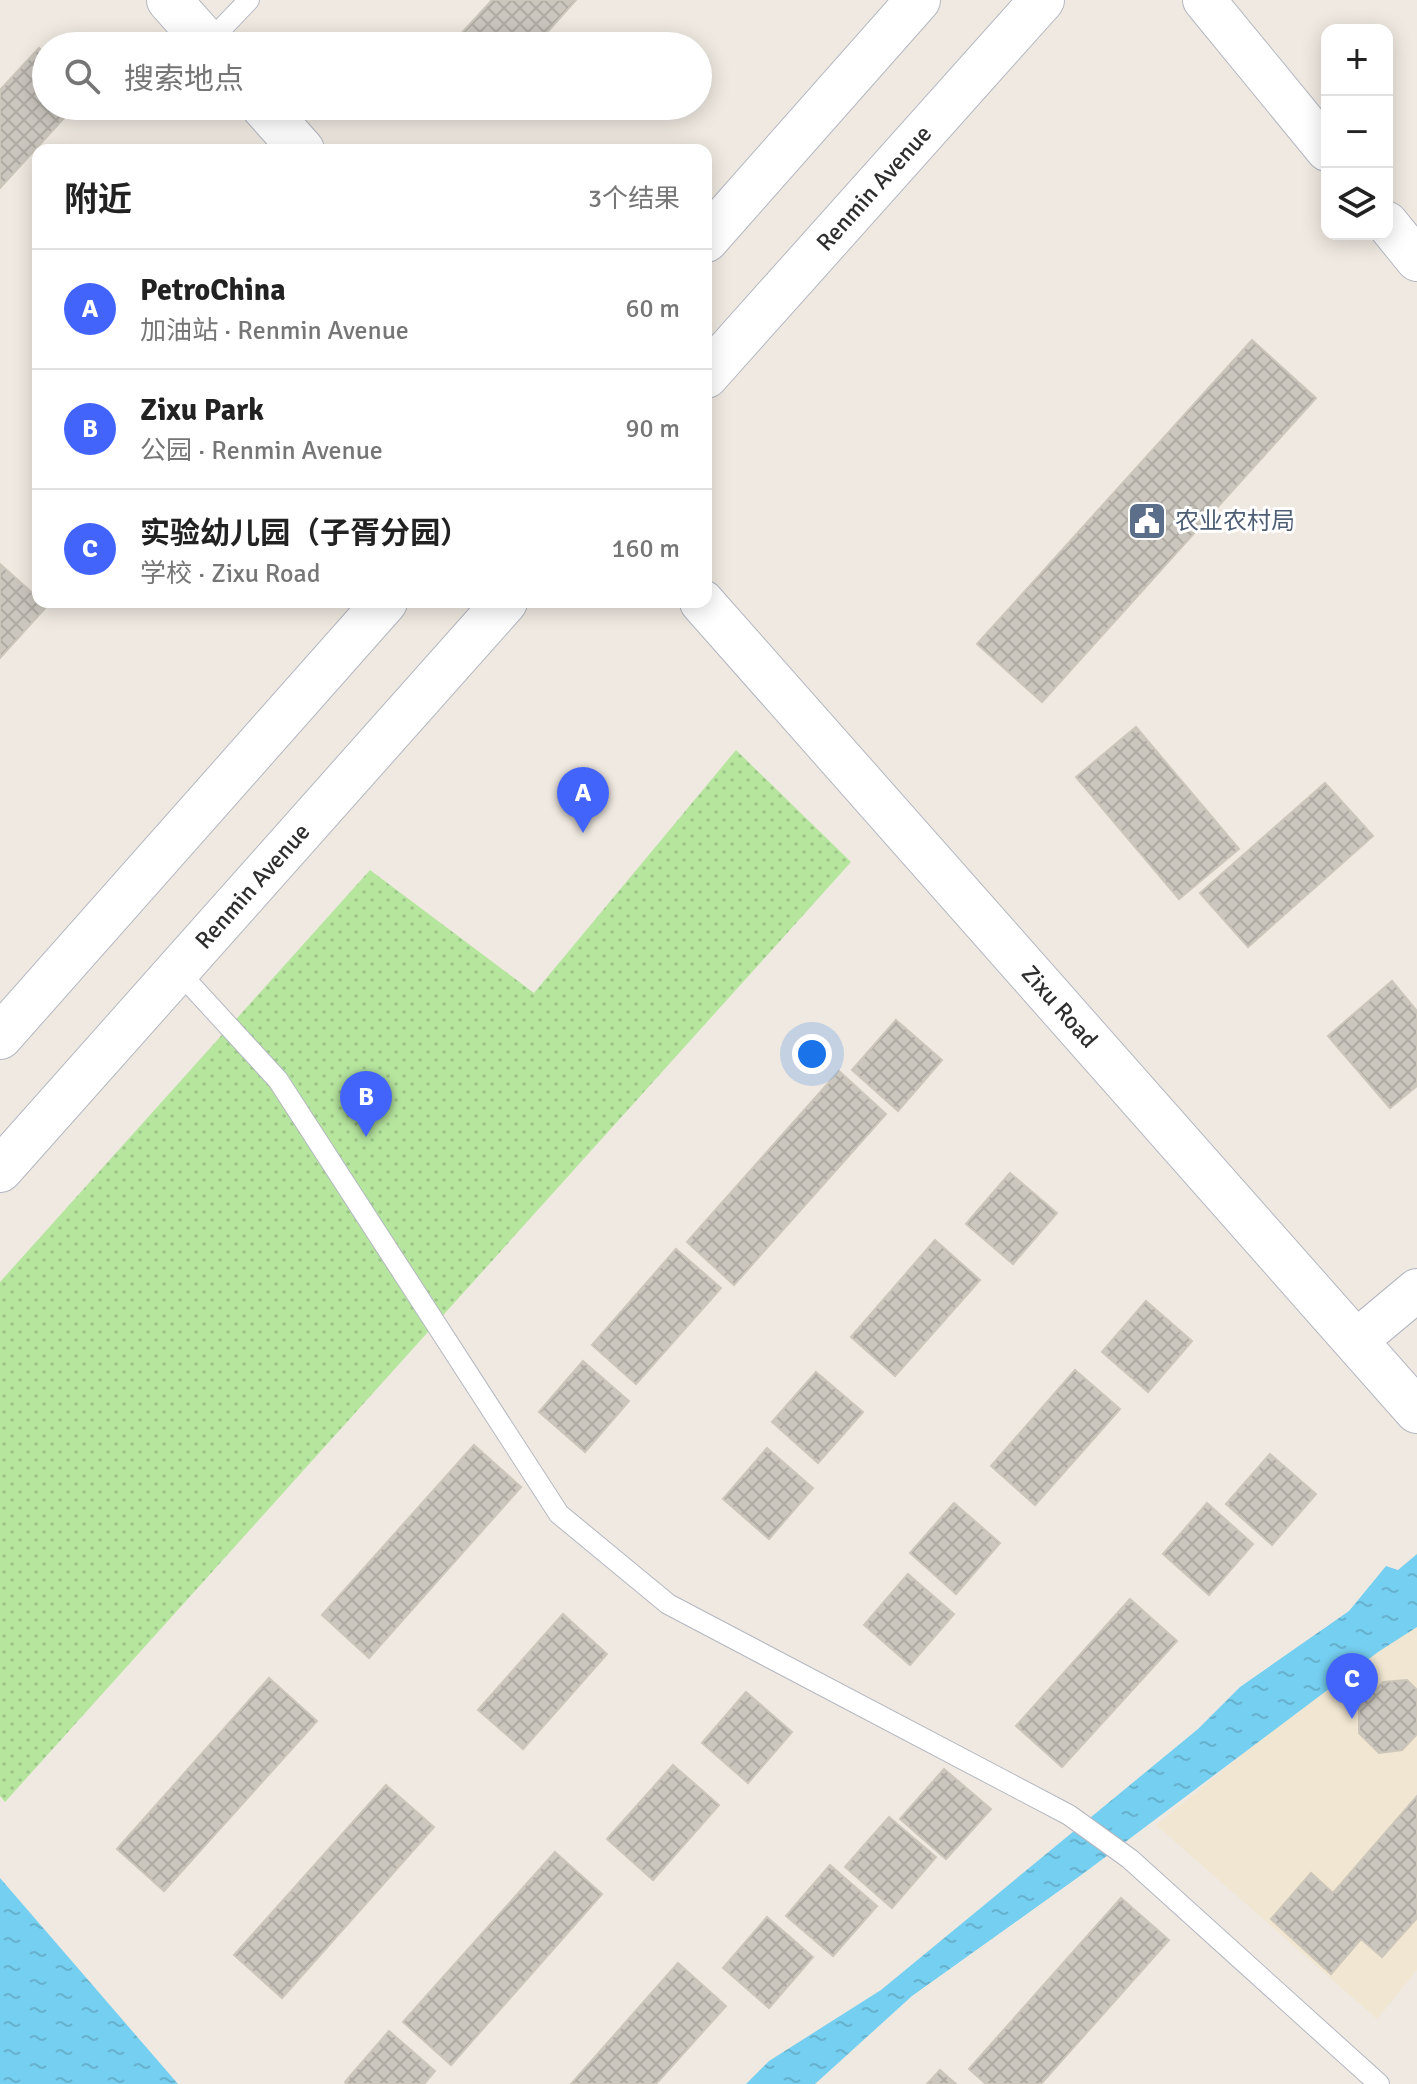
<!DOCTYPE html>
<html lang="zh">
<head>
<meta charset="utf-8">
<style>
  body { margin:0; font-family:Signika,"Noto Sans SC",sans-serif; background:#f6f6f6; color:#222 }
  .controls { position:absolute; right:24px; top:24px; display:grid; overflow:hidden; border-radius:16px; box-shadow:0 4px 20px #0003 }
  .controls button { width:72px; height:72px; display:grid; place-items:center; padding:0; border:0; border-bottom:2px solid #e0e0e0; background:#fff; color:#222; font:40px sans-serif }
  .you { position:absolute; left:812px; top:1054px; width:28px; height:28px; margin:-20px; border:6px solid #fff; border-radius:50%; background:#1a73e8; box-shadow:0 0 0 12px #1a73e833 }
  .badge { display:grid; place-items:center; width:52px; height:52px; border-radius:50%; background:#4264fb; color:#fff; font-size:26px; font-weight:700 }
  .pin { position:absolute; translate:-50% -66px; filter:drop-shadow(0 2px 4px #0008) }
  .pin::after { content:''; position:absolute; top:42px; width:28px; height:24px; background:inherit; clip-path:polygon(0 0,100% 0,50% 100%) }
  .list { margin:0; padding:0; list-style:none }
  h2 { display:flex; justify-content:space-between; align-items:center; height:104px; margin:0; padding:0 32px; font-size:34px }
  h2 small { font-size:26px; font-weight:400; color:#767676 }
  .list li { display:grid; grid-template-columns:52px 1fr auto; gap:24px; align-items:center; box-sizing:border-box; height:120px; padding:0 32px; border-top:2px solid #e0e0e0 }
  .list b { display:block; font-size:30px; white-space:nowrap }
  .list p { margin:0; font-size:26px; white-space:nowrap; color:#767676 }
  .list em { font-size:26px; font-style:normal; color:#767676 }
  .icon { flex:none; width:44px; height:44px; fill:none; stroke:currentColor; stroke-width:2; stroke-linecap:round; stroke-linejoin:round }
  .map { position:relative; flex:none; width:1417px; height:2084px; overflow:hidden }
  .search { position:absolute; background:#fff; box-shadow:0 4px 20px #0003; left:32px; top:32px; width:680px; height:88px; display:flex; align-items:center; gap:20px; box-sizing:border-box; padding:0 28px; border-radius:44px; color:#767676; font-size:30px }
  .panel { position:absolute; background:#fff; box-shadow:0 4px 20px #0003; left:32px; top:144px; width:680px; height:464px; border-radius:16px }
  .map>svg:first-child { display:block }
</style>
</head>
<body>
<div class="map">
<svg width="1417" height="2084" viewBox="0 0 1417 2084">
  <defs>
    <pattern id="park-dots" width="8" height="8" patternUnits="userSpaceOnUse" patternTransform="scale(2)"><rect width="8" height="8" fill="#b6e59e"/><path d="M2 2h.1M6 6h.1" fill="none" stroke="#9dc588" stroke-width="1.8" stroke-linecap="round"/></pattern>
    <pattern id="water-ripples" width="26" height="14" patternUnits="userSpaceOnUse" patternTransform="scale(2)"><rect width="26" height="14" fill="#75cff0"/><path d="M2 4q2-2 4 0t4 0M15 11q2-2 4 0t4 0" fill="none" stroke="#66b2ce"/></pattern>
    <pattern id="building-cross-hatch" width="8" height="8" patternUnits="userSpaceOnUse" patternTransform="scale(2)"><rect width="8" height="8" fill="#cbc7bf"/><path d="M0 0l8 8M0 8l8-8" fill="none" stroke="#afaba4"/></pattern>
  </defs>
  <rect width="100%" height="100%" fill="#efe9e1"/>
  <path fill="#f0e6d1" d="M1417 1612V1970L1377 2019 1156 1825Z"/>
  <path fill="url(#park-dots)" d="M736 750 851 862 5 1802 0 1796V1282L370 870 534 993Z"/>
  <path fill="url(#water-ripples)" d="M1417 1554V1627L1378 1652 1084 1873 912 1996 815 2084H746L769 2061 881 1990 1198 1729 1240 1687 1349 1611 1386 1566 1398 1570Z
    M0 1878 178 2084H0Z"/>
  <path fill="url(#building-cross-hatch)" stroke="#cbc5ba" stroke-width="2" d="M492 0H576L535 46H469L458 37Z
    M39 48 46 55V106H75L0 188V90Z
    M1252 340 1316 398 1042 702 977 644Z
    M0 564 38 598V602L47 606 0 658Z
    M1136 727 1239 849 1179 899 1076 777Z
    M1325 783 1373 836 1248 947 1200 893Z
    M1392 981 1417 1011V1086L1390 1108 1328 1036Z
    M896 1020 942 1060 898 1111 852 1070Z
    M839 1071 886 1114 734 1285 687 1242Z
    M1010 1173 1057 1213 1013 1264 966 1224Z
    M935 1240 980 1280 895 1376 851 1337Z
    M676 1249 721 1288 636 1384 592 1345Z
    M1146 1301 1192 1341 1148 1392 1102 1352Z
    M583 1361 629 1401 585 1452 539 1412Z
    M1075 1370 1120 1409 1035 1505 991 1466Z
    M816 1372 863 1412 818 1463 772 1422Z
    M474 1445 521 1487 369 1658 322 1615Z
    M767 1448 813 1488 769 1539 723 1499Z
    M1270 1454 1316 1494 1272 1545 1226 1504Z
    M954 1503 1000 1543 956 1594 910 1553Z
    M1207 1503 1253 1544 1209 1595 1163 1554Z
    M908 1574 954 1614 910 1665 864 1625Z
    M1130 1599 1177 1641 1062 1767 1016 1726Z
    M563 1614 607 1654 523 1749 478 1710Z
    M269 1678 317 1721 164 1891 117 1849Z
    M1407 1680 1417 1690V1734L1402 1750 1379 1753 1359 1733V1707L1383 1682Z
    M746 1692 792 1732 748 1783 702 1743Z
    M673 1765 719 1805 653 1880 607 1839Z
    M944 1769 991 1809 946 1859 900 1819Z
    M386 1785 434 1827 282 1998 234 1955Z
    M1417 1796V1918L1382 1957 1361 1939 1331 1974 1271 1919 1311 1873 1333 1893Z
    M889 1817 936 1857 892 1908 845 1867Z
    M555 1852 602 1894 451 2065 403 2022Z
    M830 1865 877 1906 833 1956 786 1916Z
    M1121 1898 1169 1940 1041 2084H986L969 2069Z
    M767 1917 813 1957 769 2008 723 1968Z
    M678 1963 726 2006 656 2084H571Z
    M389 2031 435 2071 424 2084H347L345 2082Z
    M940 2070 956 2084H927Z"/>
  <g fill="none" stroke-linecap="round" stroke-linejoin="round">
    <defs>
      <path id="service" d="M207 44 249 0
        M177 970 278 1080 559 1514 668 1604 1069 1815 1130 1859 1379 2084"/>
      <path id="minor" d="M1204 0 1327 150
        M1387 223 1417 260
        M1356 1341 1417 1290"/>
      <g id="tertiary">
        <path d="M169 0 210 46"/>
        <path d="M263 106 302 150"/>
        <path id="s1" d="M702 602 1417 1411"/>
      </g>
      <g id="secondary">
        <path d="M706 240 918 0"/>
        <path id="s2" d="M706 376 1042 0"/>
        <path d="M0 1037 385 602"/>
        <path id="s3" d="M0 1170 505 602"/>
      </g>
    </defs>
    <use href="#service" stroke="#b4b7c1" stroke-width="22"/>
    <use href="#minor" stroke="#b4b7c1" stroke-width="44"/>
    <use href="#tertiary" stroke="#b4b7c1" stroke-width="46"/>
    <use href="#secondary" stroke="#b4b7c1" stroke-width="46"/>
    <use href="#service" stroke="#fff" stroke-width="20"/>
    <use href="#minor" stroke="#fff" stroke-width="42"/>
    <use href="#tertiary" stroke="#fff" stroke-width="44"/>
    <use href="#secondary" stroke="#fff" stroke-width="44"/>
  </g>
  <defs>
    <symbol id="civic-square" viewBox="-11 -11 22 22"><rect x="-9" y="-9" width="18" height="18" rx="4" fill="#5c6f8a" stroke="#fff"/><path d="M-.6-6.5H3V-4.5H.6V-3L4-1V1h2V6H-6V1h2V-1L-.6-3ZM-1.2 2.5V6h2.4V2.5Z" fill="#fff"/></symbol>
  </defs>
  <g fill-rule="evenodd">
    <use href="#civic-square" x="1125" y="499" width="44" height="44"/>
  </g>
  <g text-anchor="middle" dominant-baseline="central" stroke-width="6" stroke-linejoin="round" paint-order="stroke">
    <g font-size="24" fill="#2e2e2e" stroke="#fff">
      <text stroke="none"><textPath href="#s2" startOffset="252">Renmin Avenue</textPath></text>
      <text stroke="none"><textPath href="#s3" startOffset="380">Renmin Avenue</textPath></text>
      <text stroke="none"><textPath href="#s1" startOffset="540">Zixu Road</textPath></text>
    </g>
    <g font-size="24" fill="#4e5e75" stroke="#fff" text-anchor="start">
      <text x="1175" y="521">农业农村局</text>
    </g>
  </g>
</svg>
<div class="controls">
<button>+</button>
<button>−</button>
<button><svg class="icon" aria-label="layers" viewBox="0 0 24 24"><path d="M12 4l9 5-9 5-9-5zM3 14l9 5 9-5"/></svg></button>
</div>
<div class="you"></div>
<div class="pin badge" style="left:583px;top:833px">A</div>
<div class="pin badge" style="left:366px;top:1137px">B</div>
<div class="pin badge" style="left:1352px;top:1719px">C</div>
<div class="search"><svg class="icon" aria-label="search" viewBox="0 0 24 24"><circle cx="10" cy="10" r="6"/><path d="M15 15l6 6"/></svg>搜索地点</div>
<section class="panel">
<h2>附近<small>3个结果</small></h2>
<ul class="list">
<li><span class="badge">A</span><div><b>PetroChina</b><p>加油站 · Renmin Avenue</p></div><em>60 m</em></li>
<li><span class="badge">B</span><div><b>Zixu Park</b><p>公园 · Renmin Avenue</p></div><em>90 m</em></li>
<li><span class="badge">C</span><div><b>实验幼儿园（子胥分园）</b><p>学校 · Zixu Road</p></div><em>160 m</em></li>
</ul>
</section>
</div>
</body>
</html>
